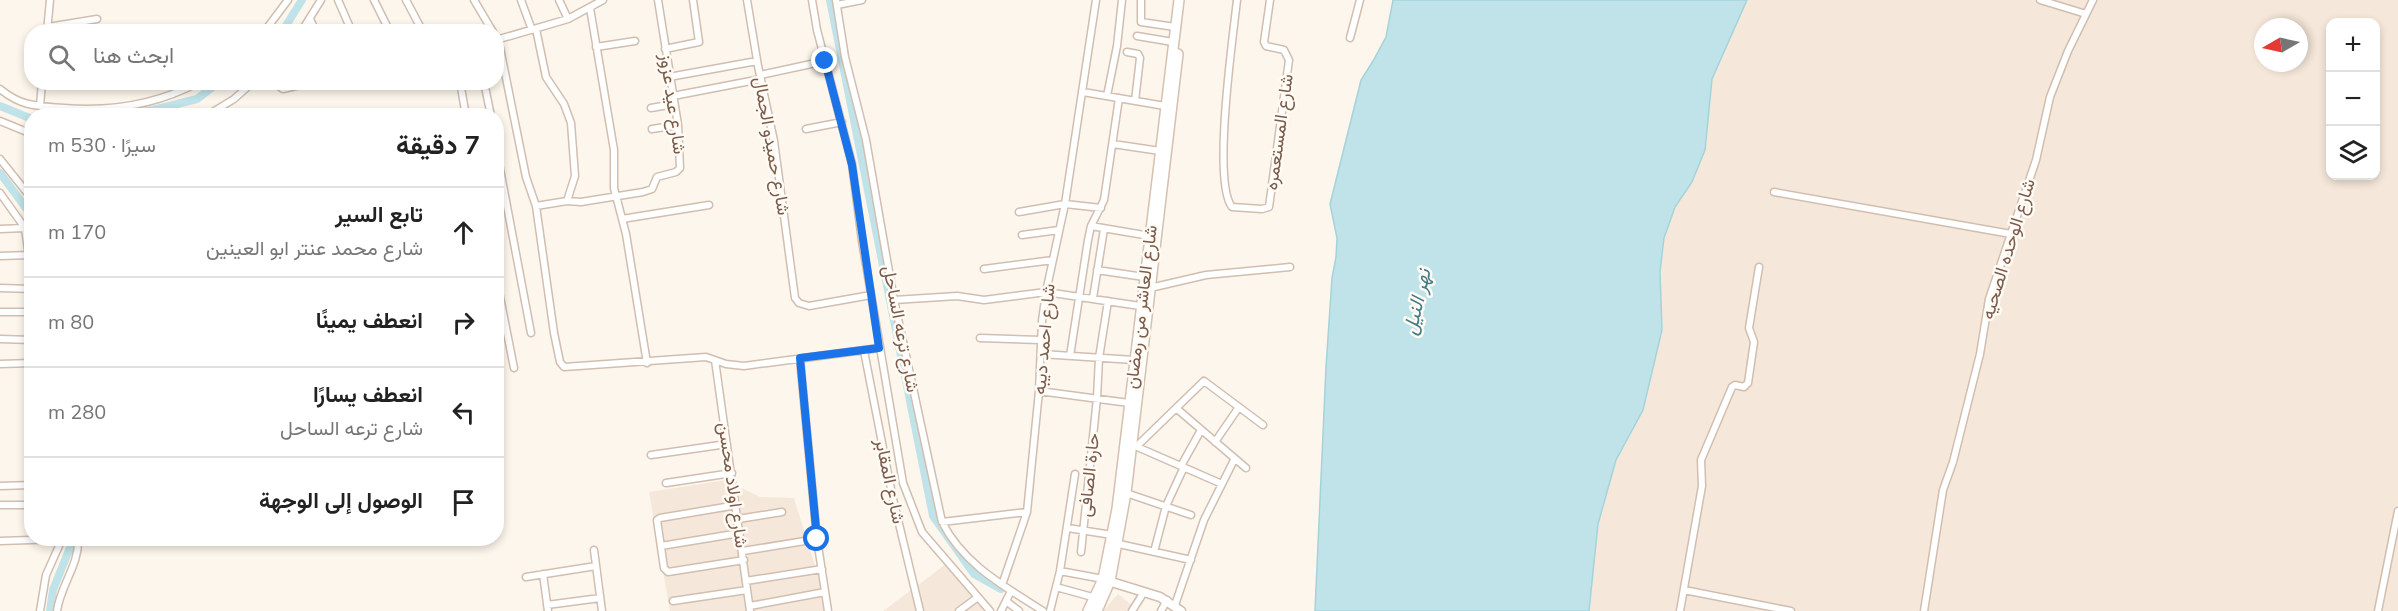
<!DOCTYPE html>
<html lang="ar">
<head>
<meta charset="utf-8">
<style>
  body { margin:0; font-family:"Nunito Sans",Vazirmatn,sans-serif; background:#f2f2f2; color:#222; direction:rtl }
  .controls { position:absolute; right:18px; top:18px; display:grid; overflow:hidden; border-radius:12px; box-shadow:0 3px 9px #0003 }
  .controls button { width:54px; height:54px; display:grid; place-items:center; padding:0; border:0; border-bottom:2px solid #e0e0e0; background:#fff; color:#222; font:30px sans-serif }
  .compass { position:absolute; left:2254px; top:18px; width:54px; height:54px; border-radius:50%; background:#fff; box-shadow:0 3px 9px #0003; rotate:261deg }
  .stop { position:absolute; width:18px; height:18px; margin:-14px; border:4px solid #1a73e8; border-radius:50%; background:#fff }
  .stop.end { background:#1a73e8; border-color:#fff; box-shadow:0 2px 6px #0008 }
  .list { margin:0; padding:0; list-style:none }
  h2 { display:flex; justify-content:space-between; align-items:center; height:78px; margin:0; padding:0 24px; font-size:26px }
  h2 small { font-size:20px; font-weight:400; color:#767676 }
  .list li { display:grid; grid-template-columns:39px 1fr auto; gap:18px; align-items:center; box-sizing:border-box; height:90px; padding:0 24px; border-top:2px solid #e0e0e0 }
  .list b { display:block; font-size:22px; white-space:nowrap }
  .list p { margin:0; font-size:20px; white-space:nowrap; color:#767676 }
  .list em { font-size:20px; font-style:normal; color:#767676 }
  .icon { flex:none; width:33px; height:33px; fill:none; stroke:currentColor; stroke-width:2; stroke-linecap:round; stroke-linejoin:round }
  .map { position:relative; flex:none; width:2398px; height:611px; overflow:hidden; direction:ltr }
  .search { position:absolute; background:#fff; box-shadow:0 3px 9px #0003; left:24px; top:24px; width:480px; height:66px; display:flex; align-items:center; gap:15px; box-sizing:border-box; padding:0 21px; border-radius:24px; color:#767676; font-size:22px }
  .panel { position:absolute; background:#fff; box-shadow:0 3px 9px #0003; left:24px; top:108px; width:480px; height:438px; border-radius:24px; direction:rtl }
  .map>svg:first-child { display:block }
</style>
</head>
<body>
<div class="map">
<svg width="2398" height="611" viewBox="0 0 2398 611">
  <rect width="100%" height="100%" fill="#fdf6ec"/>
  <path fill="#f5e8da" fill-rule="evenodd" d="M1502 0H2398V611H1389ZM2330 22H2376V176H2330ZM2263 27H2299V63H2263Z
    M726 480 760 497 794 498 829 611H670L649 492Z
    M946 564 989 611H883Z
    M1118 594 1139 611H1103Z"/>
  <path fill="#bfe3e8" stroke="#a5d3da" stroke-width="1.5" d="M1393 0H1747L1712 79 1705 150 1692 182 1675 207 1664 238 1660 272 1662 330 1643 410 1616 460 1598 524 1589 611H1315L1326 367 1332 278 1336 257 1337 238 1330 204 1361 80 1373 61 1386 37Z"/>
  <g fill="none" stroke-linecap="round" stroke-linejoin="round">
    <path stroke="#bfe3e8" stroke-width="8" d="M830 0 933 516 974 574 1001 589
      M282 32 302 0
      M0 106 32 119
      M112 116 153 110 197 99 219 82
      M0 173 32 216
      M50 611 53 590 71 545 70 538"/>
    <defs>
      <path id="minor" d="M338 0 352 32
        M374 0 390 32
        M406 0 423 32
        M474 0 493 32
        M521 0 532 30
        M559 0 568 19
        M747 0 758 66 774 141 795 298 799 303 809 306 871 295
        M812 0 817 30 852 164 862 241 903 483 922 532 990 611
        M836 0 845 57 866 140 894 300 942 522C964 565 1004 586 1043 611
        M1141 0V22L1175 27
        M1237 0C1233 37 1212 182 1232 207L1262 209 1269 207 1289 60 1284 50 1266 46 1264 42 1270 0
        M2040 0 2086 14
        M837 5 862 0
        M590 8 614 150V188L626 234 647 363
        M310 19 316 32
        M48 27 97 19
        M536 29 546 77 564 104 571 123 575 176 567 201
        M47 32 50 0
        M264 32 288 0
        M301 32 321 0
        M1137 36 1173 42
        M496 38 500 48 526 177 536 206 554 333 560 362 564 367 706 357 726 364 744 366 879 348
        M1350 38 1360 0
        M496 40 568 19 603 0
        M596 47 635 41
        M665 49 699 42 693 0
        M1127 52 1138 54 1140 58 1135 101
        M760 75 825 61
        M669 77 757 61
        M273 82 283 89 313 82
        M460 82 466 116
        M484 82 491 116
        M0 89C22 107 37 106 64 108 112 112 156 105 199 82
        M1083 92 1165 106
        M673 96 761 79
        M1107 96 1117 46 1122 0
        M40 106 42 82
        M651 108 674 104
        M206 116 234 99 253 82
        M0 121 32 134
        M652 129 678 125
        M806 129 842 122
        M1113 144 1160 151
        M496 148 531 333
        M0 159 32 199
        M1774 192 2011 234
        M0 193 25 228 32 280
        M536 206 567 201 581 202 643 192 652 189 657 177 676 172 680 168 678 125 658 0
        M1019 212 1065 204 1101 208
        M622 219 709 205
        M1091 226 1150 236
        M0 229 25 228
        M1022 235 1059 230
        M0 256 29 255
        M984 269 1053 260
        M1097 270 1144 277
        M496 277 514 368
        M0 288 32 289
        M1150 288 1206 275 1290 267
        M1093 298 1104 229
        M894 300 957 296 984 300 1046 292 1140 306
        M0 312H32
        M980 338 1041 340
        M0 339 32 340
        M864 351 893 499 920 611
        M1041 354 1134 360
        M1070 356 1088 240 1091 226 1104 200 1119 98
        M800 359 817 539 828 611
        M715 360 750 611
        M0 364 32 363
        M1039 391 1129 403
        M1176 408 1246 468
        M1215 442 1239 407
        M1135 446 1222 484
        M1137 446 1204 381 1263 425
        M651 455 727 444
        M1181 466 1201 430
        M666 483 732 473
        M0 486 32 485
        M1126 493 1191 515
        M0 505H32
        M737 505 660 518 657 520 664 568 668 572 744 560
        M738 519 782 512
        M942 522 1027 512
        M1068 528 1112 535
        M0 541 60 539
        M1119 544 1191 560
        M661 546 740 533
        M594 550 602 611
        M743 551 817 539
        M1081 552 1097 398 1099 358 1108 301
        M1154 552 1166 506 1184 467
        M1060 571 1103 579
        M543 574 548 611
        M526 577 596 566
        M746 581 822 569
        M1002 585 1027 512 1039 391 1042 321 1046 292 1065 204 1096 0
        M1056 587 1096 598
        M1684 590 1791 611
        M673 601 747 590
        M1006 601 1019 611
        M547 605 600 598
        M1175 605 1204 520 1234 460
        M750 606 825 592
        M40 611 46 575 59 546 60 538
        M57 611C60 586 80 564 78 538
        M959 611 978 597
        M1001 611 1011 591
        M1050 611 1060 571 1075 474
        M1132 611 1144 592
        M1161 611 1167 600
        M1680 611 1702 486 1701 460 1732 387 1735 385 1744 387 1748 383 1754 342 1749 328 1759 267
        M1924 611 1943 490 1953 462 1980 354 1989 299 2036 160 2050 97 2068 51 2093 0
        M2378 611 2398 511"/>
      <path id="tertiary" d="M1105 580 1160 597 1181 611"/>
      <path id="secondary" d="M1088 611 1103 579 1117 509 1179 0
        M1097 611 1110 581 1126 493 1178 54"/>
    </defs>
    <use href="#minor" stroke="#d1beb0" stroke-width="9"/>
    <use href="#tertiary" stroke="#d1beb0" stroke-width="11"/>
    <use href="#secondary" stroke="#d6c0b0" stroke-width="12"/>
    <use href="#minor" stroke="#fff" stroke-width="6"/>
    <use href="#tertiary" stroke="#fff" stroke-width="8"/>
    <use href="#secondary" stroke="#fff" stroke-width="9"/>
  </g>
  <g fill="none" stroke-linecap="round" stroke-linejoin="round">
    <path stroke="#1a73e8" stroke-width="8" d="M817 539 800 358 879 348 852 165 825 61"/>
  </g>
  <g text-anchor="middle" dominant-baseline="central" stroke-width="5" stroke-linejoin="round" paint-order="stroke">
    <g font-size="18" fill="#7a5c4d" stroke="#fffaf3">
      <text transform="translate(673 104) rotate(82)">شارع عيد عزوز</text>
      <text transform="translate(1279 132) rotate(-82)">شارع المستعمره</text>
      <text transform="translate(772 146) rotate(80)">شارع حميدو الجمال</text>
      <text transform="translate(2008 249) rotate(-73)">شارع الوحده الصحيه</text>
      <text transform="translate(1141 307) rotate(-83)">شارع العاشر من رمضان</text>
      <text transform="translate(901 329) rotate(79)">شارع ترعه الساحل</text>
      <text transform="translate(1044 339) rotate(-85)">شارع احمد ديبه</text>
      <text transform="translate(1089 475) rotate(-84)">حارة الصافى</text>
      <text transform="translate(890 481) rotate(78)">شارع المقابر</text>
      <text transform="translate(733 485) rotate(82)">شارع اولاد محسن</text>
    </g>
    <g font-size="20" font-style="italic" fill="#437c86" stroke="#fffaf3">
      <text transform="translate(1417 302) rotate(-77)">نهر النيل</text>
    </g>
  </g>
</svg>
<div class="controls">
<button>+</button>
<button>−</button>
<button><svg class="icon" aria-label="layers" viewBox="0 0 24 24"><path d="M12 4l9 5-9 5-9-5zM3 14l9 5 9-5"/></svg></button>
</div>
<svg class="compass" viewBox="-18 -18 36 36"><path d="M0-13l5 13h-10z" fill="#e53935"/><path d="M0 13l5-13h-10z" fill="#767676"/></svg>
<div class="stop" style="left:817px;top:539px"></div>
<div class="stop end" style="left:825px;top:61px"></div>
<div class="search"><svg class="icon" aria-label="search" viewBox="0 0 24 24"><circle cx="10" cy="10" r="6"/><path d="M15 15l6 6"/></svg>ابحث هنا</div>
<section class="panel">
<h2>7 دقيقة<small>سيرًا · 530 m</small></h2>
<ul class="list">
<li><svg class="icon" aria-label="ahead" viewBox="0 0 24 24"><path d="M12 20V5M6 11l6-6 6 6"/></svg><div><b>تابع السير</b><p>شارع محمد عنتر ابو العينين</p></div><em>170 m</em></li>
<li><svg class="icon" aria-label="right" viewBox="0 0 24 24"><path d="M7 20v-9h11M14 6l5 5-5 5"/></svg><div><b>انعطف يمينًا</b></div><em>80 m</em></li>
<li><svg class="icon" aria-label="left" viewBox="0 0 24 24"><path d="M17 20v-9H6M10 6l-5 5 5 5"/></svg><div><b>انعطف يسارًا</b><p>شارع ترعه الساحل</p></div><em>280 m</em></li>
<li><svg class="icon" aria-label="arrive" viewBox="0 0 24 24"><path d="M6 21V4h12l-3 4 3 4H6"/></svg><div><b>الوصول إلى الوجهة</b></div></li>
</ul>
</section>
</div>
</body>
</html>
